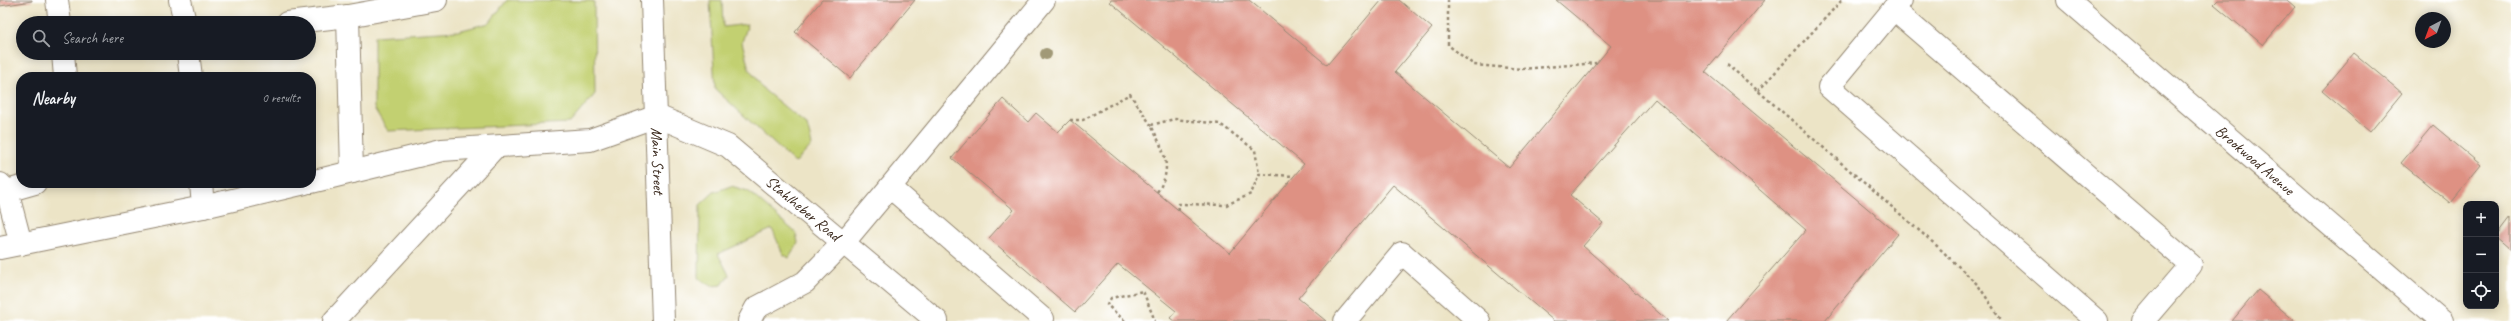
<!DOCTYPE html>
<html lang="en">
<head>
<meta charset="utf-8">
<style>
  body { margin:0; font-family:Caveat,sans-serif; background:#242831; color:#f1f3f6 }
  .controls { position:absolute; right:12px; bottom:12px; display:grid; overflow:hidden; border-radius:8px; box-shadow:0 2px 10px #0003 }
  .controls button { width:36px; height:36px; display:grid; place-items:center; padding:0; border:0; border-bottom:1px solid #363941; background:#171b24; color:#f1f3f6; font:20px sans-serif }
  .compass { position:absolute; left:2415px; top:12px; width:36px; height:36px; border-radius:50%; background:#171b24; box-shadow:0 2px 10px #0003; rotate:221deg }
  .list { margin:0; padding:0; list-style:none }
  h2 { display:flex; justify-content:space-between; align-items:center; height:52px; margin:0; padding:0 16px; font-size:17px }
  h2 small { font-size:13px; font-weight:400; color:#9ea1a6 }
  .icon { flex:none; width:22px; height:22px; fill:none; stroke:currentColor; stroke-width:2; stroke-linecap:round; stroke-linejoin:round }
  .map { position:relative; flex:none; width:2511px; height:321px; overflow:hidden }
  .search { position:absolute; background:#171b24; box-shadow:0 2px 10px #0003; left:16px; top:16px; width:300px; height:44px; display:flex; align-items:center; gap:10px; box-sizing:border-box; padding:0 14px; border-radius:22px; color:#9ea1a6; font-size:15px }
  .panel { position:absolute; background:#171b24; box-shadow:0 2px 10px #0003; left:16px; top:72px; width:300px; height:116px; border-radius:16px }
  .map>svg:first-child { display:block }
</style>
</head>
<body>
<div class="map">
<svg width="2511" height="321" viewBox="0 0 2511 321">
  <rect width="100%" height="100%" fill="#fff"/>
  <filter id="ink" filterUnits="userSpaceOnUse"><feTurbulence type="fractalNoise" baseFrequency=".025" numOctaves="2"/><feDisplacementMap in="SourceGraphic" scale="8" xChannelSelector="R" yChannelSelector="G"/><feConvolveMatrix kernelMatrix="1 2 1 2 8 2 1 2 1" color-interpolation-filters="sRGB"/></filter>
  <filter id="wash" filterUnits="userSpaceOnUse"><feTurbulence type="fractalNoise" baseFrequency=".012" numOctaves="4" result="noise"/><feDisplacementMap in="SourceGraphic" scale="16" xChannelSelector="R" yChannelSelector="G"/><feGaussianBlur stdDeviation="0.9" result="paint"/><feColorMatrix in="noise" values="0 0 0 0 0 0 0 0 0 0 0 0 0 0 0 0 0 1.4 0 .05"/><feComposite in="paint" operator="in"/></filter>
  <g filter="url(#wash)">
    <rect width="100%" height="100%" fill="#ece4c6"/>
    <path fill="#c2d071" stroke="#7e7d48" d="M507 0 594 1 595 94 570 123 388 131 374 108V36L458 31 489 23Z
      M710 0H722L723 27 748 24 742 42 749 69 764 90 807 125 812 145 795 163 715 89Z
      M731 186 748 191 796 233 798 243 789 258 783 254 772 229 718 254 729 275 722 285 711 286 699 278 700 205 714 192Z"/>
    <g id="blocks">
      <path fill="#de9183" d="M0 0H32V1L0 6Z
        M822 0H915L850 78 795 32Z
        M1111 0H1249L1327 65 1382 0H1399L1432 28 1395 72 1509 168 1611 46 1556 0H1765L1705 72 1898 234 1825 321H1726L1806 230 1655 99 1570 195 1603 223 1583 246 1668 321H1554L1393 185 1298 298 1326 321H1174L1170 318 1176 311 1118 264 1075 312 989 238 1014 210 952 158 1003 99 1028 122 1036 113 1058 132 1070 120 1230 253 1304 164 1110 2Z
        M2218 0H2287L2295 7 2263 45 2214 4Z
        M2354 53 2402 93 2370 132 2322 91Z
        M2433 125 2481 165 2450 203 2401 163Z
        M2511 217V250L2496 237Z
        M2258 290 2295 321H2232Z"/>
    </g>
  </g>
  <g filter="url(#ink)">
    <use href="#blocks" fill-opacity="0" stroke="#948772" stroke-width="1"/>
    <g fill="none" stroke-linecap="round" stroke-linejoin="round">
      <defs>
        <g id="minor">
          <path d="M57 0 60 23"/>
          <path d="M180 0 185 23"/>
          <path d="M1901 0 1829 87 2097 321"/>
          <path id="s1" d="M2068 0 2442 321"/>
          <path d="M1893 9 2191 265 2143 321"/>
          <path d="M348 16 436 0"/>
          <path d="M287 23 348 16 352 172"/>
          <path d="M63 53 65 77"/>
          <path d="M188 53 191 77"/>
          <path id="s2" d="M311 182 442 150 590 140 657 116 728 146 937 321"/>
          <path d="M201 183 203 207"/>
          <path d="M0 184 7 191 35 183"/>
          <path d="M890 187 1044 0"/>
          <path d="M7 191 21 244"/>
          <path d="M0 248 203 207 305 183"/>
          <path d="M334 321 495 147"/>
          <path d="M749 321 756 308 805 282 844 242 890 187 1043 319 1041 321"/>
          <path d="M1345 321 1402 253 1479 321"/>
        </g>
        <g id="major">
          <path id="s3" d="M652 0 663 321"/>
        </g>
      </defs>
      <use href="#minor" stroke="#948772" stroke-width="24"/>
      <use href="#major" stroke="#948772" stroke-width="24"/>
      <path stroke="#948772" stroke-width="2.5" stroke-dasharray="3 3" stroke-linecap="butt" d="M1448 0V45L1474 65 1522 69 1596 63
        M1727 64 1937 246 1978 285 2002 321
        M1758 91 1842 0
        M1070 120H1083L1130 94 1151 125
        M1157 192C1175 168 1162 148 1151 125L1174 119 1220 124 1255 150 1259 174
        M1179 210 1178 204 1226 205 1251 194 1259 174 1294 176
        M1125 321 1107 305 1111 298 1143 291 1155 321"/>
      <use href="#minor" stroke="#fff" stroke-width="22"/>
      <use href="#major" stroke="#fff" stroke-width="22"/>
    </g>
    <circle fill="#a19977" cx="1046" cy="54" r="6"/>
  </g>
  <g text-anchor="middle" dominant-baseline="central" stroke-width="3.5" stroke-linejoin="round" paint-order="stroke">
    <g font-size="16" fill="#3b2a1e" stroke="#fff">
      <text stroke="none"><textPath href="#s3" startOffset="161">Main Street</textPath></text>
      <text stroke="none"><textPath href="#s1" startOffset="246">Brookwood Avenue</textPath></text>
      <text stroke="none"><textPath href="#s2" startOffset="529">Stahlheber Road</textPath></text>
    </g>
  </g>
</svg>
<div class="controls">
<button>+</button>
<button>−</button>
<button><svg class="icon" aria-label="locate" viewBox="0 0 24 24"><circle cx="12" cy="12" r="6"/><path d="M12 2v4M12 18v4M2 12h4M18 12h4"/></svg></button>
</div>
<svg class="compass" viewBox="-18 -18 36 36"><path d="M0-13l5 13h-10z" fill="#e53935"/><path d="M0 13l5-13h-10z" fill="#9ea1a6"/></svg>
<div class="search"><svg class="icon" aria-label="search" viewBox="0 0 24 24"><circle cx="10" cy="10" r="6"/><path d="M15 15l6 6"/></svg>Search here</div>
<section class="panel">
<h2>Nearby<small>0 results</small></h2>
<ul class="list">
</ul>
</section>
</div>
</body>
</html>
